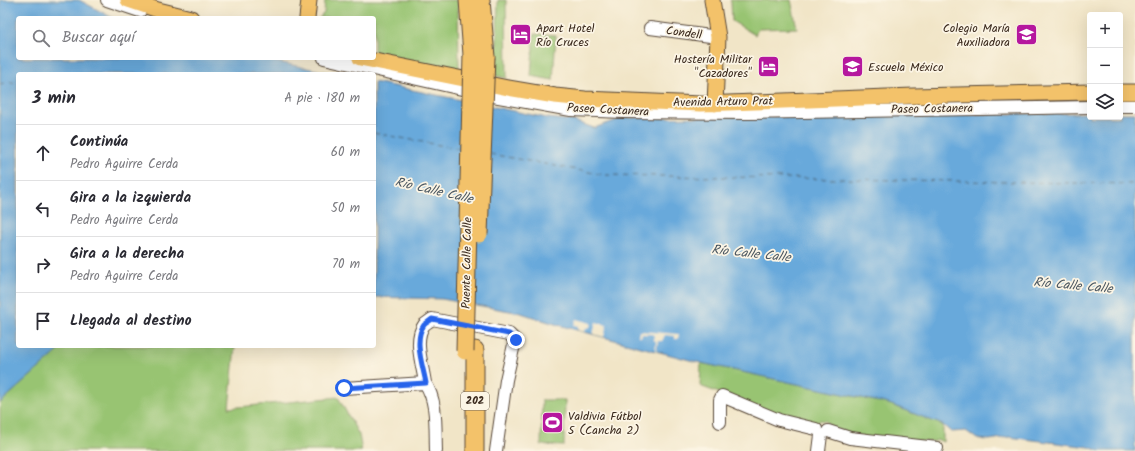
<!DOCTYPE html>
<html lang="es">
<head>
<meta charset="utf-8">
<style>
  body { margin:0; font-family:Kalam,sans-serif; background:#f7f7f7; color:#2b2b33 }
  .controls { position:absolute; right:12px; top:12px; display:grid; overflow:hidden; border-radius:4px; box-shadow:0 4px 16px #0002 }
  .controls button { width:36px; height:36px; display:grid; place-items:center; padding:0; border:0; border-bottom:1px solid #e1e1e2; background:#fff; color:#2b2b33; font:20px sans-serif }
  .stop { position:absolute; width:12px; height:12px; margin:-9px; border:3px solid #2563eb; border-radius:50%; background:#fff }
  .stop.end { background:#2563eb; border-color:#fff; box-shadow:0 1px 4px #0008 }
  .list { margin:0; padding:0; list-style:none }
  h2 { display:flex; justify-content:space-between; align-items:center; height:52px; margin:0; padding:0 16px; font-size:17px }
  h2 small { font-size:13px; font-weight:400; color:#7c7c81 }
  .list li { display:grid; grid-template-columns:26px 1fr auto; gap:12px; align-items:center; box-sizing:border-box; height:56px; padding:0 16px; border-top:1px solid #e1e1e2 }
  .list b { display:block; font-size:15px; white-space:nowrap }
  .list p { margin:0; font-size:13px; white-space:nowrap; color:#7c7c81 }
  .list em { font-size:13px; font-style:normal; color:#7c7c81 }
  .icon { flex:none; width:22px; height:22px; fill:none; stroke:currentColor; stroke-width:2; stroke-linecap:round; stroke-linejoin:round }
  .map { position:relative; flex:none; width:1135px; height:451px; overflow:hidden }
  .search { position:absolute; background:#fff; box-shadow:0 4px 16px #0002; left:16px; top:16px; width:360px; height:44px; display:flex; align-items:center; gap:10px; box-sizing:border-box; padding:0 14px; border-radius:4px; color:#7c7c81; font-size:15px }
  .panel { position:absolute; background:#fff; box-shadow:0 4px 16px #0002; left:16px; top:72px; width:360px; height:276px; border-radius:4px }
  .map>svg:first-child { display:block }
</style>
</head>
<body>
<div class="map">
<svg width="1135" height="451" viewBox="0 0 1135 451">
  <rect width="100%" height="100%" fill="#fcf5e5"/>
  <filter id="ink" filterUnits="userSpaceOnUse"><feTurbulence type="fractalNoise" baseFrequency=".025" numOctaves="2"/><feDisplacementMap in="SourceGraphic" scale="8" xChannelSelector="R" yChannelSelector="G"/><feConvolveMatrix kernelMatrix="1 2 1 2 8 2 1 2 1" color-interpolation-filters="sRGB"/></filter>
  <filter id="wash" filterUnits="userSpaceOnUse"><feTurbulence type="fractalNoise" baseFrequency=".012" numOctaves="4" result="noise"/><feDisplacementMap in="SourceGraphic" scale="16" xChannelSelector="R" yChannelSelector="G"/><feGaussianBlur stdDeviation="0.9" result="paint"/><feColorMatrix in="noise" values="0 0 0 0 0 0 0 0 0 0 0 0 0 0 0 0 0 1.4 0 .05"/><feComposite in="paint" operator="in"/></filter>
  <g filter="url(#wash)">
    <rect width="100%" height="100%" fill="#f1e5c7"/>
    <path fill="#98c472" stroke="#6a7748" d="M325 0H458L459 70 374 56V18H319L324 13Z
      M498 0H506L507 78 496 76Z
      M730 0H791L797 28 758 29 755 35 732 21 731 2Z
      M534 34 556 35 553 80 531 76Z
      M64 346H235L229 408 338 397 359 435 362 451H0V403Z
      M701 363 889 404 943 425V442L939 440 931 442 868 438 831 428 826 421 820 420 817 423 812 425 786 418 700 386Z
      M542 400H565L564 446 541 445Z"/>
    <path fill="#67a9db" stroke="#516a7c" d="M0 0H79L113 18H18V58H258L336 74H18V346H64L0 403Z
      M374 82 547 118 574 121 594 128 623 118 1090 113V117H1120V113H1135V451H1099L1089 447 1009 437 989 440 977 439 966 431 951 432 943 425 889 404 701 363 558 325 521 313 442 299 374 297Z"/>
    <path fill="#f1e5c7" d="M576 319 591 323 590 327 586 328 585 332 578 330V326L574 325Z
      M596 322 607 325 604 337 593 334Z
      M639 331 679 334 678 339H675V336L665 335 662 341H658L656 353H655L656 341 653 340 654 336 652 334H642L641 337H638Z"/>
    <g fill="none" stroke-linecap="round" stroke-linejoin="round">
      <path stroke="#4a5660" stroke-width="1" stroke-dasharray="5 4" stroke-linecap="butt" d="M0 84 11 82 18 83
        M374 133 461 149
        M490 154 605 175 1135 184"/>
    </g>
  </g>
  <g filter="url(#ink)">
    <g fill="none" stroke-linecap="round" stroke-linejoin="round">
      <defs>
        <path id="minor" d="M107 0 140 11
          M650 28 718 37
          M324 58 493 96 571 110 624 112 748 113 1090 107
          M1120 106H1135
          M425 383C423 366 413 340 424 325 426 323 430 321 432 319L509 334 515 340 506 380 496 451
          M344 388 425 383C438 402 435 429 436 451
          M720 422V400L722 396 779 420 816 429
          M828 431 850 438 937 448
          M819 451 821 435"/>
        <path id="major" d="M128 0 158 10 191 18
          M712 0 718 37 715 104
          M307 18 309 0
          M360 58 508 88 555 96 585 99 701 104 913 96 1090 92
          M1120 92H1135"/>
        <path id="highway" d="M468 0 472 55
          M481 0 486 57
          M475 350V451"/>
      </defs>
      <use href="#minor" stroke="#564637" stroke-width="14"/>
      <use href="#major" stroke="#564637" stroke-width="17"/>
      <use href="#highway" stroke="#564637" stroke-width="19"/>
      <use href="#minor" stroke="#fff" stroke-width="12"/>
      <use href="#major" stroke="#f3c26a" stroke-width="15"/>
      <use href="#highway" stroke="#f3c26a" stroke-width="17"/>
      <defs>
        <path id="highway-bridge" d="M479 234 486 57
          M465 351 472 55"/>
      </defs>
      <use href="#highway-bridge" stroke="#564637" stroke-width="19" stroke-linecap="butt"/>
      <use href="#highway-bridge" stroke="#f3c26a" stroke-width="17"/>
    </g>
  </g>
  <g fill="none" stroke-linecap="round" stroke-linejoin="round" filter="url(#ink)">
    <path stroke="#2563eb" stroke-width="5" d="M344 388 426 383C423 366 413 340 424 325 426 323 430 321 432 319L509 334 516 340"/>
  </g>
  <defs>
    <symbol id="hotel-square" viewBox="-11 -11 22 22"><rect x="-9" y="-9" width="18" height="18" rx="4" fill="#b5179e" stroke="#fcf5e5"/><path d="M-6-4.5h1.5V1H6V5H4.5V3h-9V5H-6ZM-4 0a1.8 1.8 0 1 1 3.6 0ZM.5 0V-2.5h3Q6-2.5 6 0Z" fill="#fff"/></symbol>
    <symbol id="school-square" viewBox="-11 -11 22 22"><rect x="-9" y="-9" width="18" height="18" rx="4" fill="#b5179e" stroke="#fcf5e5"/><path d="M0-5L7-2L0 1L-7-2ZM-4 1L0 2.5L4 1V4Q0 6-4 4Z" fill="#fff"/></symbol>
    <symbol id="stadium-square" viewBox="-11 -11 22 22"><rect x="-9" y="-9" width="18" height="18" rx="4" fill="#b5179e" stroke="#fcf5e5"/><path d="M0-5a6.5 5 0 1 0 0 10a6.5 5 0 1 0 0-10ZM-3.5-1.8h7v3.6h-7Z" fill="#fff"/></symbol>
  </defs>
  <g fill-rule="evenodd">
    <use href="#hotel-square" x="508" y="22" width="25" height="25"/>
    <use href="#school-square" x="1014" y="22" width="25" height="25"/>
    <use href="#hotel-square" x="756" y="54" width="25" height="25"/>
    <use href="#school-square" x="840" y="54" width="25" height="25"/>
    <use href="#stadium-square" x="540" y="410" width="25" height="25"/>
  </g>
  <g text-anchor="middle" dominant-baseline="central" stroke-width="3.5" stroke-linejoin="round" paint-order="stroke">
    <rect fill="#fcf5e5" stroke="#75675a" stroke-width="1" x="461" y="392" width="28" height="18" rx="3"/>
    <g font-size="11" font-weight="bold" fill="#3b2a1e">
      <text x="475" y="401">202</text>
    </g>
    <g font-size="12" fill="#3b2a1e" stroke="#fcf5e5" text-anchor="start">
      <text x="536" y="28">Apart Hotel<tspan x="536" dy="14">Río Cruces</tspan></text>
      <text x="1010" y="28" text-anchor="end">Colegio María<tspan x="1010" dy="14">Auxiliadora</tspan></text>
      <text x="752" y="59" text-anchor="end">Hostería Militar<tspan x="752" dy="14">"Cazadores"</tspan></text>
      <text x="868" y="67">Escuela México</text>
      <text x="568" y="416">Valdivia Fútbol<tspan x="568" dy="14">5 (Cancha 2)</tspan></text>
    </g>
    <g font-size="12" fill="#3b2a1e" stroke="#fcf5e5">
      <text transform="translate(684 33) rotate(8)">Condell</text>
      <text transform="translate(723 102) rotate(-1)">Avenida Arturo Prat</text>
      <text transform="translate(932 109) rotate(-1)">Paseo Costanera</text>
      <text transform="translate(608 110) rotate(3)">Paseo Costanera</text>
      <text transform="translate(467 263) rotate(-89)">Puente Calle Calle</text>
    </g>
    <g font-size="13" font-style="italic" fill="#4a5660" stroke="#fcf5e5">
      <text transform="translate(434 191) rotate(13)">Río Calle Calle</text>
      <text transform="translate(751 254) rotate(6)">Río Calle Calle</text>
      <text transform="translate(1073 286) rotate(5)">Río Calle Calle</text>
    </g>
  </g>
</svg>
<div class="controls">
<button>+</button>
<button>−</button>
<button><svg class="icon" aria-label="layers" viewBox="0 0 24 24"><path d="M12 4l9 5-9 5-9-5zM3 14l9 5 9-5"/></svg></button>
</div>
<div class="stop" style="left:344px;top:388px"></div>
<div class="stop end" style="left:516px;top:340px"></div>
<div class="search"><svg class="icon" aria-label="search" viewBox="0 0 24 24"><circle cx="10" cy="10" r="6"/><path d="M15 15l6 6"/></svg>Buscar aquí</div>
<section class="panel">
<h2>3 min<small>A pie · 180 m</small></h2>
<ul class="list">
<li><svg class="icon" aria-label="ahead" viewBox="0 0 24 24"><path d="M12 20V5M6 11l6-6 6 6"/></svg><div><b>Continúa</b><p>Pedro Aguirre Cerda</p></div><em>60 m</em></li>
<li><svg class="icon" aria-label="left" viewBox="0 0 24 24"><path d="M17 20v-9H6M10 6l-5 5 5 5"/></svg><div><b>Gira a la izquierda</b><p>Pedro Aguirre Cerda</p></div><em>50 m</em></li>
<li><svg class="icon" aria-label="right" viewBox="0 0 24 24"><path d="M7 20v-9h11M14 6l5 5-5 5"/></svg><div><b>Gira a la derecha</b><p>Pedro Aguirre Cerda</p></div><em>70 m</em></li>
<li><svg class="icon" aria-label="arrive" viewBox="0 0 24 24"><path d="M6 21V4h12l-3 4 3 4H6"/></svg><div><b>Llegada al destino</b></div></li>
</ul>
</section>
</div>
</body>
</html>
